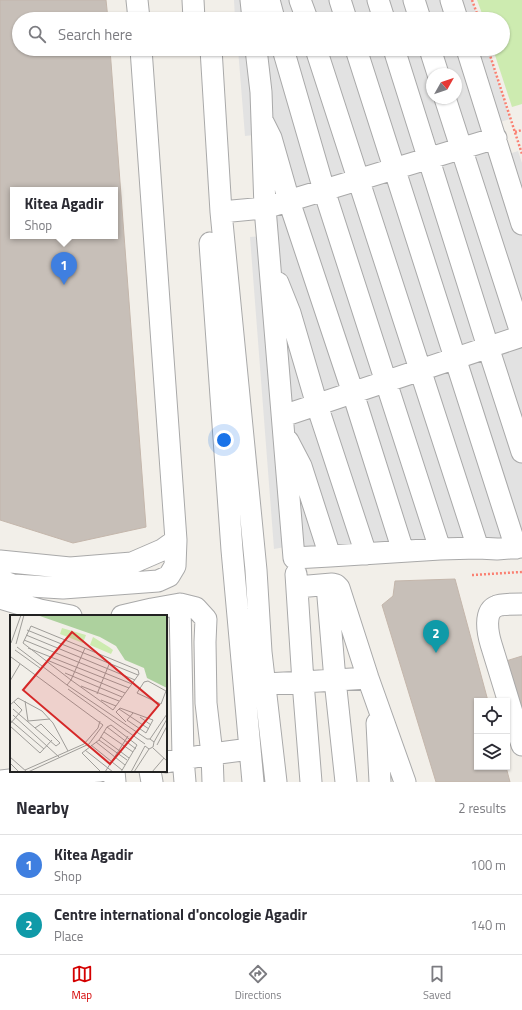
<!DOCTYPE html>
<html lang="en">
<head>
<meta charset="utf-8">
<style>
  body { margin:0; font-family:"Titillium Web",sans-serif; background:#f7f7f7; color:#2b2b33 }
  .controls { position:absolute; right:12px; bottom:12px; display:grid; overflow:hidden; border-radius:0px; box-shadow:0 1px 3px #0004 }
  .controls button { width:36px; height:36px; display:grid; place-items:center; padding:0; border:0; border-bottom:1px solid #e1e1e2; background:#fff; color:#2b2b33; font:20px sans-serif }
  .compass { position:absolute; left:426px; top:68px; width:36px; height:36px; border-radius:50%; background:#fff; box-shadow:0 1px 3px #0004; rotate:50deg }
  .you { position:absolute; left:224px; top:440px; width:14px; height:14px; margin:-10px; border:3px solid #fff; border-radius:50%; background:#1a73e8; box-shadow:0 0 0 6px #1a73e833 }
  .badge { display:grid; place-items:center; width:26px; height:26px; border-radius:50%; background:#d40000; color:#fff; font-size:13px; font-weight:700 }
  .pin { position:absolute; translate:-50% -33px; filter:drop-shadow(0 1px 2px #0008) }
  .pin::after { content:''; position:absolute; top:21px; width:14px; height:12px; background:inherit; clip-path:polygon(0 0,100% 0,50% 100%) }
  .popup { position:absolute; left:10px; top:187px; width:108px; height:52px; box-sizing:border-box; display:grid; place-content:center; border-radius:0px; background:#fff; filter:drop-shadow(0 1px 3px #0005); font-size:13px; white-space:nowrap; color:#7c7c81 }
  .popup b { font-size:15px; color:#2b2b33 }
  .popup::after { content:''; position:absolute; left:50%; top:100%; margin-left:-8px; border:8px solid transparent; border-top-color:#fff }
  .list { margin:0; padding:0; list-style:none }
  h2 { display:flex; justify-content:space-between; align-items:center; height:52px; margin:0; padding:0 16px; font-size:17px }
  h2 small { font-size:13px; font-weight:400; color:#7c7c81 }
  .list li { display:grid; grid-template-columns:26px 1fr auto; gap:12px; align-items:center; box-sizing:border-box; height:60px; padding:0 16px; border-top:1px solid #e1e1e2 }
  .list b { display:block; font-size:15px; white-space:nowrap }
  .list p { margin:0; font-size:13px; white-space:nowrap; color:#7c7c81 }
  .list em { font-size:13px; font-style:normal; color:#7c7c81 }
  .icon { flex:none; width:22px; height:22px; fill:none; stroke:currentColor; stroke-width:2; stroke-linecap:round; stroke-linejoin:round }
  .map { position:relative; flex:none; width:522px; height:782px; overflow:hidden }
  .search { position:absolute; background:#fff; box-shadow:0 1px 3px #0004; left:12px; right:12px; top:12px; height:44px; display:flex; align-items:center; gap:10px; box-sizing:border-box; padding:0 14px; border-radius:22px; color:#7c7c81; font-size:15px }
  .sheet { height:172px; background:#fff }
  nav { display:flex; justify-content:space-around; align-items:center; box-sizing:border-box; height:56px; border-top:1px solid #e1e1e2; background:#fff; font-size:11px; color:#7c7c81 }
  nav a { display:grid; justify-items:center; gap:2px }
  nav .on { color:#d40000 }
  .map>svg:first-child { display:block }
</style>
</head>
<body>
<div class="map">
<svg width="522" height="782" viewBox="0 0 522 782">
  <rect width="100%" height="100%" fill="#f2efe9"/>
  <path fill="#cdebb0" d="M477 0H522V104L512 107 493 49H503V19H484Z"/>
  <path fill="#e2e2e2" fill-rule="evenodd" d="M234 0H472L478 19H235Z
    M238 49H488L510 119 500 122 509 154 518 151 522 163V553L288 567 285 547 274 549 250 237 264 236 254 135 245 136ZM432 74H456V98H432Z"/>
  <path fill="#c7bfb8" stroke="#c4b6ab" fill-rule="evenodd" d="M0 0H106L108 19H19V49H110L146 527 73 543 0 520ZM13 190H115V236H13Z
    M455 579 488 701H477V767H506L510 782H436L382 605 393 596 395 581Z
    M522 656V716L506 661Z"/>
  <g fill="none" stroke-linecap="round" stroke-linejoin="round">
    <defs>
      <path id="minor" d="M137 0 139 19
        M193 0 194 19
        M251 0 253 19
        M269 0 274 19
        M300 0 307 19
        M340 0 346 19
        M378 0 384 19
        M414 0 420 19
        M451 0 457 19
        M211 49 221 212 256 570 261 652 276 782
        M256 49 261 92 265 208 496 138
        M283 49 324 190 440 549
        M316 49 478 548
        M356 49 516 548
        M394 49 488 347 522 452
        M430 49 438 74
        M467 49 522 224
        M445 98 522 336
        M262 120 271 138 289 201 353 393 403 551
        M221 212 265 208 294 558 330 556 440 549 478 548 497 549 522 547
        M210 243 232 550 253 782
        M278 283 290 313 317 405 366 554
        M283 416 522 336
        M288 441 301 466 330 556
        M0 561 70 568 132 563 162 550 176 540
        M0 580 13 585 63 588 158 581 169 576 175 566 176 540 141 49
        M327 585 335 680 346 782
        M297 587 332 584 336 585 339 588 368 678 405 782
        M0 598 40 610 71 616
        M180 604 183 758 185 782
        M522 604C516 604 501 604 497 606 483 611 488 634 491 644L522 745
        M122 616 152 609 180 604 196 608 206 619 205 642 206 703 212 754 213 782
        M265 684 303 682 296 574
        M377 723 380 782
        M166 762 212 754 250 749
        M114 771 115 782
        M150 771 152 782
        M0 781 62 774 100 771
        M311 782 303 682 368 678"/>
    </defs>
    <use href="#minor" stroke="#a9a9a9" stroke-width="23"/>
    <path stroke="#fa8072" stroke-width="2.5" stroke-dasharray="2 2" stroke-linecap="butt" d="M472 0 479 19
      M488 49 522 154
      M515 132 522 130
      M472 575 522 572"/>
    <use href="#minor" stroke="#fff" stroke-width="21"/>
  </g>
  <g transform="translate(10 615)">
    <rect width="157" height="157" fill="#f2efe9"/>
    <path d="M52 13 76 20 73 28 50 19ZM83 22 99 32 103 35 101 39 80 30Z" fill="#cdebb0"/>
    <path d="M27 0H157V73L137 63 134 53 115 45 106 31 90 22Z" fill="#add19e"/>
    <path fill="none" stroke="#9f9d99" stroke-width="1" d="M17 15 128 60M16 20 125 65M14 25 122 69M1 28 11 0M6 29 14 0M7 32 57 70 137 124H140L157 99M18 33 119 73M5 35 30 53M1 42 93 110 79 129 18 157M37 45 115 78M55 58 112 82M0 66 10 49M138 66 156 76 151 89 127 78 134 67ZM57 70 61 65 103 95 129 59 128 55 21 11 13 28 61 65 75 33M71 71 109 86M58 74 135 129M87 79 100 47M91 85 106 91M15 86 18 106 40 104M0 90 8 83 32 96 43 108 58 136M3 94 46 131 50 128 31 109 25 113M109 94 139 114M106 97 110 93 143 105 136 118 117 105 123 98M106 97 116 107M3 100 49 142M130 102 141 110M0 105 34 134M0 109 12 95 4 87M0 111 30 138 42 125M97 112 126 134M94 117 123 137M91 122 119 143M89 125 117 145M86 127 115 150M144 127 157 104M81 130 112 155M147 130 157 111M135 131 139 134 143 132 144 127 140 124M143 133 157 146M75 135 103 157M0 142 17 157M0 148 9 157M15 155 74 129 88 113 90 106M91 157 72 138 89 125 97 112 101 110 127 130 111 157M95 157 118 121M121 157 135 131M124 157 139 134M142 157 154 143"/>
    <path fill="#d62828" fill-opacity="0.15" stroke="#d62828" stroke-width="2" d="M62 17 149 90 100 149 13 75Z"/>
    <rect width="157" height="157" fill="none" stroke="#222" stroke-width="2"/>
  </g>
</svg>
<div class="controls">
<button><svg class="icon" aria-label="locate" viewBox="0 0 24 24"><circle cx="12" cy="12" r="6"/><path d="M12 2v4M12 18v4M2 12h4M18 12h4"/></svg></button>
<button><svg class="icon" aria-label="layers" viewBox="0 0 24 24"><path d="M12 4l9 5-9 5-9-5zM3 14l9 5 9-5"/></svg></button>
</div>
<svg class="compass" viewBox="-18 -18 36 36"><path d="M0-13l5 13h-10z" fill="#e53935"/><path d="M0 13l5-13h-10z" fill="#7c7c81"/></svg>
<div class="you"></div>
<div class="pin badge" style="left:64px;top:285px;background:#3f7fe0">1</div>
<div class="popup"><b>Kitea Agadir</b>Shop</div>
<div class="pin badge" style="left:436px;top:653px;background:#0f9aa8">2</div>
<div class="search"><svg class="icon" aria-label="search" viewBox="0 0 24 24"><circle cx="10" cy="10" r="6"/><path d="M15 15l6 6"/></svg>Search here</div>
</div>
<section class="sheet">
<h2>Nearby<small>2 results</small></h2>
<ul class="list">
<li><span class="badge" style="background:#3f7fe0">1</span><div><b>Kitea Agadir</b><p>Shop</p></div><em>100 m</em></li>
<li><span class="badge" style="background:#0f9aa8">2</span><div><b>Centre international d'oncologie Agadir</b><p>Place</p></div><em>140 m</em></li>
</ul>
</section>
<nav>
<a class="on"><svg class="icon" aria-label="map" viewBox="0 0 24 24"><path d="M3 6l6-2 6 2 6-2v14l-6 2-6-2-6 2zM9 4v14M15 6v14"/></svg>Map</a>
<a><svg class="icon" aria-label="directions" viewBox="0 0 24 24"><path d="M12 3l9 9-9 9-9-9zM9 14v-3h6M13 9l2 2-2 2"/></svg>Directions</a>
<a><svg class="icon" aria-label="saved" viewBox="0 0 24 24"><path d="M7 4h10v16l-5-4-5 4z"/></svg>Saved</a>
</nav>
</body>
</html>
